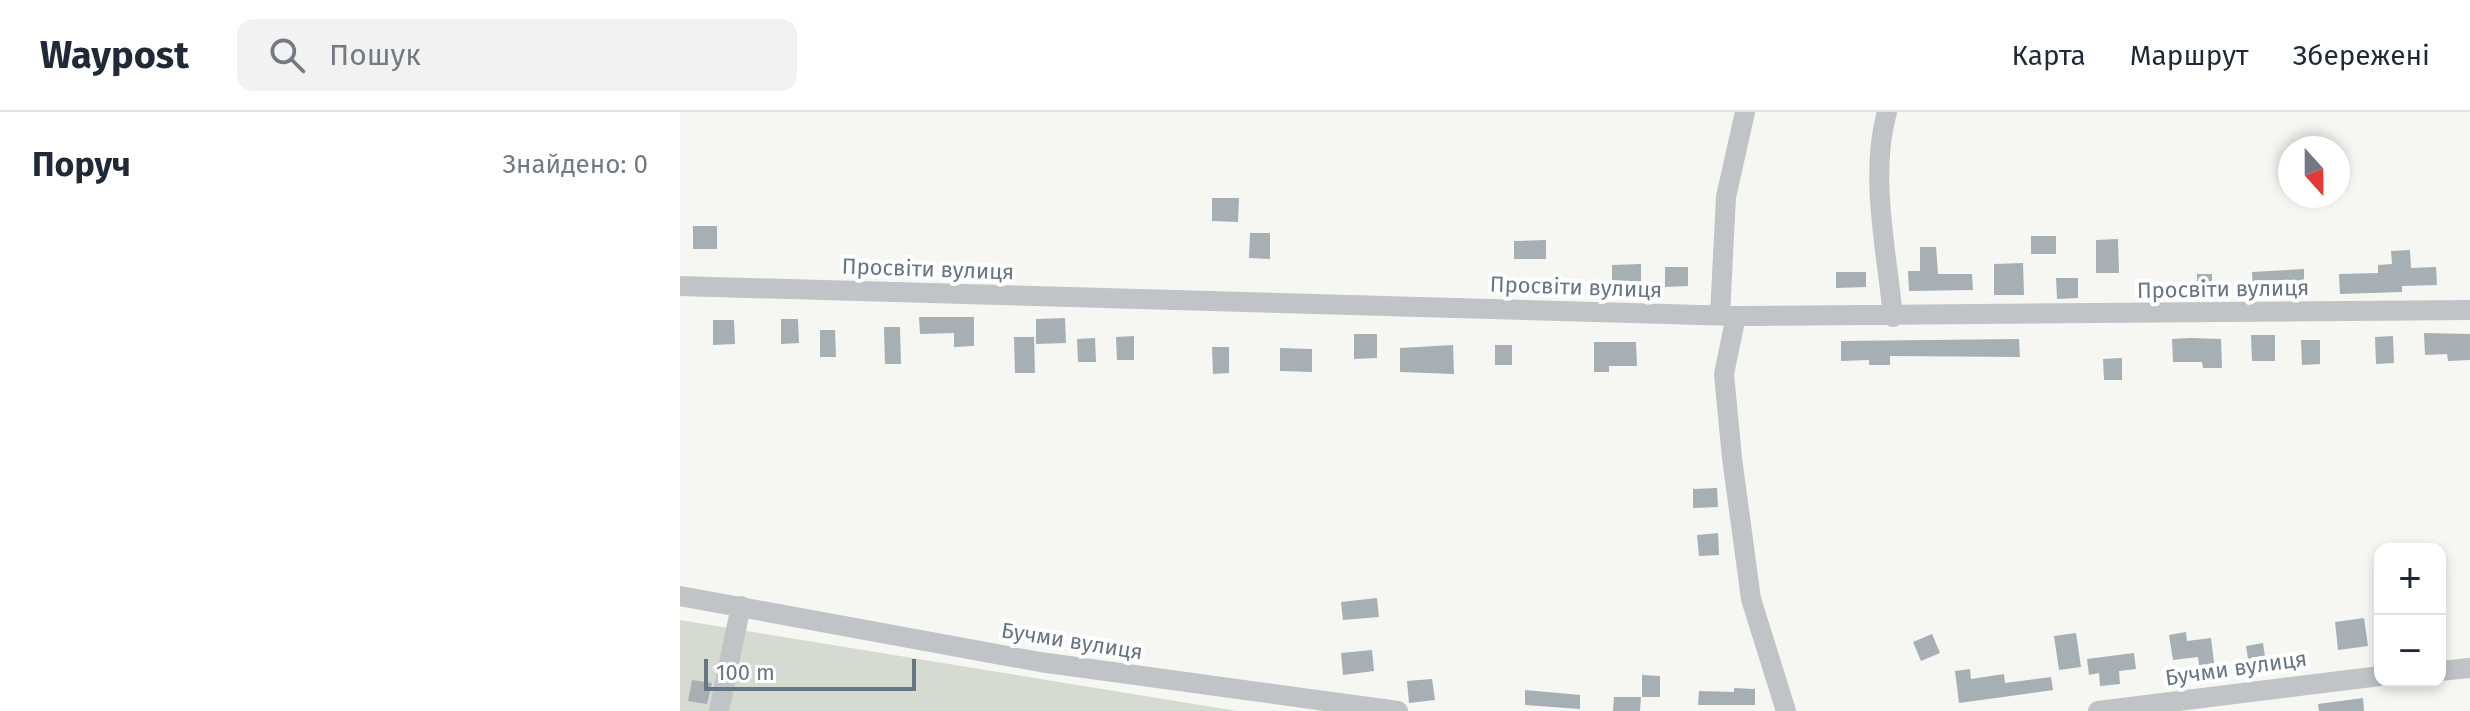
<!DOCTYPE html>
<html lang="uk">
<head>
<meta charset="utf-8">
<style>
  body { margin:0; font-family:"Fira Sans",sans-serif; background:#f2f2f3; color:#1f2937 }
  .controls { position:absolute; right:24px; bottom:24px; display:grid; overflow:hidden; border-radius:16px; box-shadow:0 4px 12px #0003 }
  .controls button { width:72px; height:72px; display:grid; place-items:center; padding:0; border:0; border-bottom:2px solid #e0e1e3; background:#fff; color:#1f2937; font:40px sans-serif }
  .compass { position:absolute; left:1598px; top:24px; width:72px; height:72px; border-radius:50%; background:#fff; box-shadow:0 4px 12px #0003; rotate:159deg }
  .scale { position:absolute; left:24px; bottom:20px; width:212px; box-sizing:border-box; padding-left:8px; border:4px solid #667683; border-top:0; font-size:22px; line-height:28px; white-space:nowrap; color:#667683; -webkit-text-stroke:6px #fff; paint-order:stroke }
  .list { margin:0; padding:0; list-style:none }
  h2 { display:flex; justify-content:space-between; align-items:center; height:104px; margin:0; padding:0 32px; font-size:34px }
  h2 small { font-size:26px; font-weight:400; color:#747a83 }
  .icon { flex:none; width:44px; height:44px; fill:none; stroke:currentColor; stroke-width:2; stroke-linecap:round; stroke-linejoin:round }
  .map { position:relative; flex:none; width:1790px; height:599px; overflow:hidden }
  header { display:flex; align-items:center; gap:48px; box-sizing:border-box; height:112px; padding:0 40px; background:#fff; border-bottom:2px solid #e0e1e3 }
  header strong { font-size:38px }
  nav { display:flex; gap:44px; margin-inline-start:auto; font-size:28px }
  .search { width:560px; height:72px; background:#f2f2f3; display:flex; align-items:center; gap:20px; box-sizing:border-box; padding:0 28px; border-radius:16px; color:#747a83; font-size:30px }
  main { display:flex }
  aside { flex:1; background:#fff }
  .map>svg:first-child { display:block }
</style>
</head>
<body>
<header>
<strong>Waypost</strong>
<div class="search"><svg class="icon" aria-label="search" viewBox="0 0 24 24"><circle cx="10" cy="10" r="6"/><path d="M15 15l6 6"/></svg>Пошук</div>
<nav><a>Карта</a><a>Маршрут</a><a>Збережені</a></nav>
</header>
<main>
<aside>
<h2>Поруч<small>Знайдено: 0</small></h2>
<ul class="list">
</ul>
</aside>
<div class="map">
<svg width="1790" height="599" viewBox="0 0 1790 599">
  <rect width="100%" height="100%" fill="#f6f6f3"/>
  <path fill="#d6dbd2" d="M0 508 557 599H0Z"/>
  <path fill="#a6afb4" d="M532 86H559L558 110 532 109Z
    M13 114H37V137H13Z
    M570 121H590V147L569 146Z
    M1351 124H1376V142H1351Z
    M1438 127 1439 161H1416V128Z
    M866 128V147H834V129Z
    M1240 135H1256L1258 162H1292L1293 178 1229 179 1228 159H1240Z
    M1730 138 1731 156 1756 155 1757 173 1722 174V180L1660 182 1659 162 1698 161V153L1712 152 1711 139Z
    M1343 151 1344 183H1314V152Z
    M961 152V171H932V153Z
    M985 155H1008V174L985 175Z
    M1624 157V180L1573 181 1572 160Z
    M1156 160H1186V175L1156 176Z
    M1517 162H1532V183H1517Z
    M1376 166H1398V186L1377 187Z
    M239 205H294V234L274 235V221L240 222Z
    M385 206 386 231 356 232V207Z
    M101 207H118L119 231 101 232Z
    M33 208H54L55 232 33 233Z
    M204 215H220L221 252H205Z
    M140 218H155L156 245H140Z
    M1744 221 1790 222V248L1768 249 1767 242 1745 243Z
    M674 222H697V246L674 247Z
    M1571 223H1595V249H1572Z
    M454 224V248H437L436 225Z
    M1713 224 1714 251 1696 252 1695 225Z
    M334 225H354L355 261H335Z
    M415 226 416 250H398L397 227Z
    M1511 226 1541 227 1542 256H1523L1522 250H1493L1492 227Z
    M1339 227 1340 245 1210 244V253H1189V248L1161 249V229Z
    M1621 228H1640V252L1622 253Z
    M914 230H956L957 254H929V260H914Z
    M773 233 774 262 720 260V236Z
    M815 233H832V253H815Z
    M532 235H549V261L533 262Z
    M600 236 632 237V260L600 259Z
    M1442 246V268H1424L1423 247Z
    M1037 376 1038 395 1013 396V377Z
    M1038 421 1039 443 1019 444 1017 423Z
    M697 486 699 505 663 508 661 490Z
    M1684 506 1688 534 1658 538 1655 510Z
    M1506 520 1507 529 1531 526 1535 559 1520 561 1518 545 1493 548 1489 523Z
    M1396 521 1401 555 1379 558 1374 524Z
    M1252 522 1260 541 1241 549 1233 530Z
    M1583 531 1586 551 1569 553 1566 534Z
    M692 538 694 559 663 563 661 541Z
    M1454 541 1456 557 1439 559 1440 572 1420 574 1419 561 1409 563 1407 547Z
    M1290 557 1291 567 1324 562 1325 571 1371 565 1373 578 1279 591 1275 559Z
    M962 563 980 564V585H962Z
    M752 567 755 588 729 591 727 569Z
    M12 568 32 571 27 592 8 589Z
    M1054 576 1075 577V593H1018L1019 579 1054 580Z
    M845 578 900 583V597L845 593Z
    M934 585H961L960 599H933Z
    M1683 586 1684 599H1639L1638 592Z"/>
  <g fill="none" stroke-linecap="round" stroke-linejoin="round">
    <path stroke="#c0c4c7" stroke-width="20" d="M1207 0C1189 64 1207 140 1213 205
      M0 174 1056 204 1790 198
      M1040 203 1046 85 1065 0
      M1056 204 1044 262 1052 346 1071 487 1106 599
      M0 484 360 550 718 599
      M1760 559 1790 556
      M39 599 61 494
      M1418 599 1700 564"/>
  </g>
  <g text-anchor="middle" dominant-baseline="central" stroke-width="8" stroke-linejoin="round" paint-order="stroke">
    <g font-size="22" fill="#667683" stroke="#fff">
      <text transform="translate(248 157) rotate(2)">Просвіти вулиця</text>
      <text transform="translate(896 175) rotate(2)">Просвіти вулиця</text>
      <text transform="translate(1543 177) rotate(-1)">Просвіти вулиця</text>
      <text transform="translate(392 529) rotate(9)">Бучми вулиця</text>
      <text transform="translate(1556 556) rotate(-8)">Бучми вулиця</text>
    </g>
  </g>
</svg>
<div class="controls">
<button>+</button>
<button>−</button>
</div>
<svg class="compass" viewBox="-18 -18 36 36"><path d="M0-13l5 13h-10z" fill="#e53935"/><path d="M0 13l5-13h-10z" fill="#747a83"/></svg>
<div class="scale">100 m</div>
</div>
</main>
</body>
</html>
